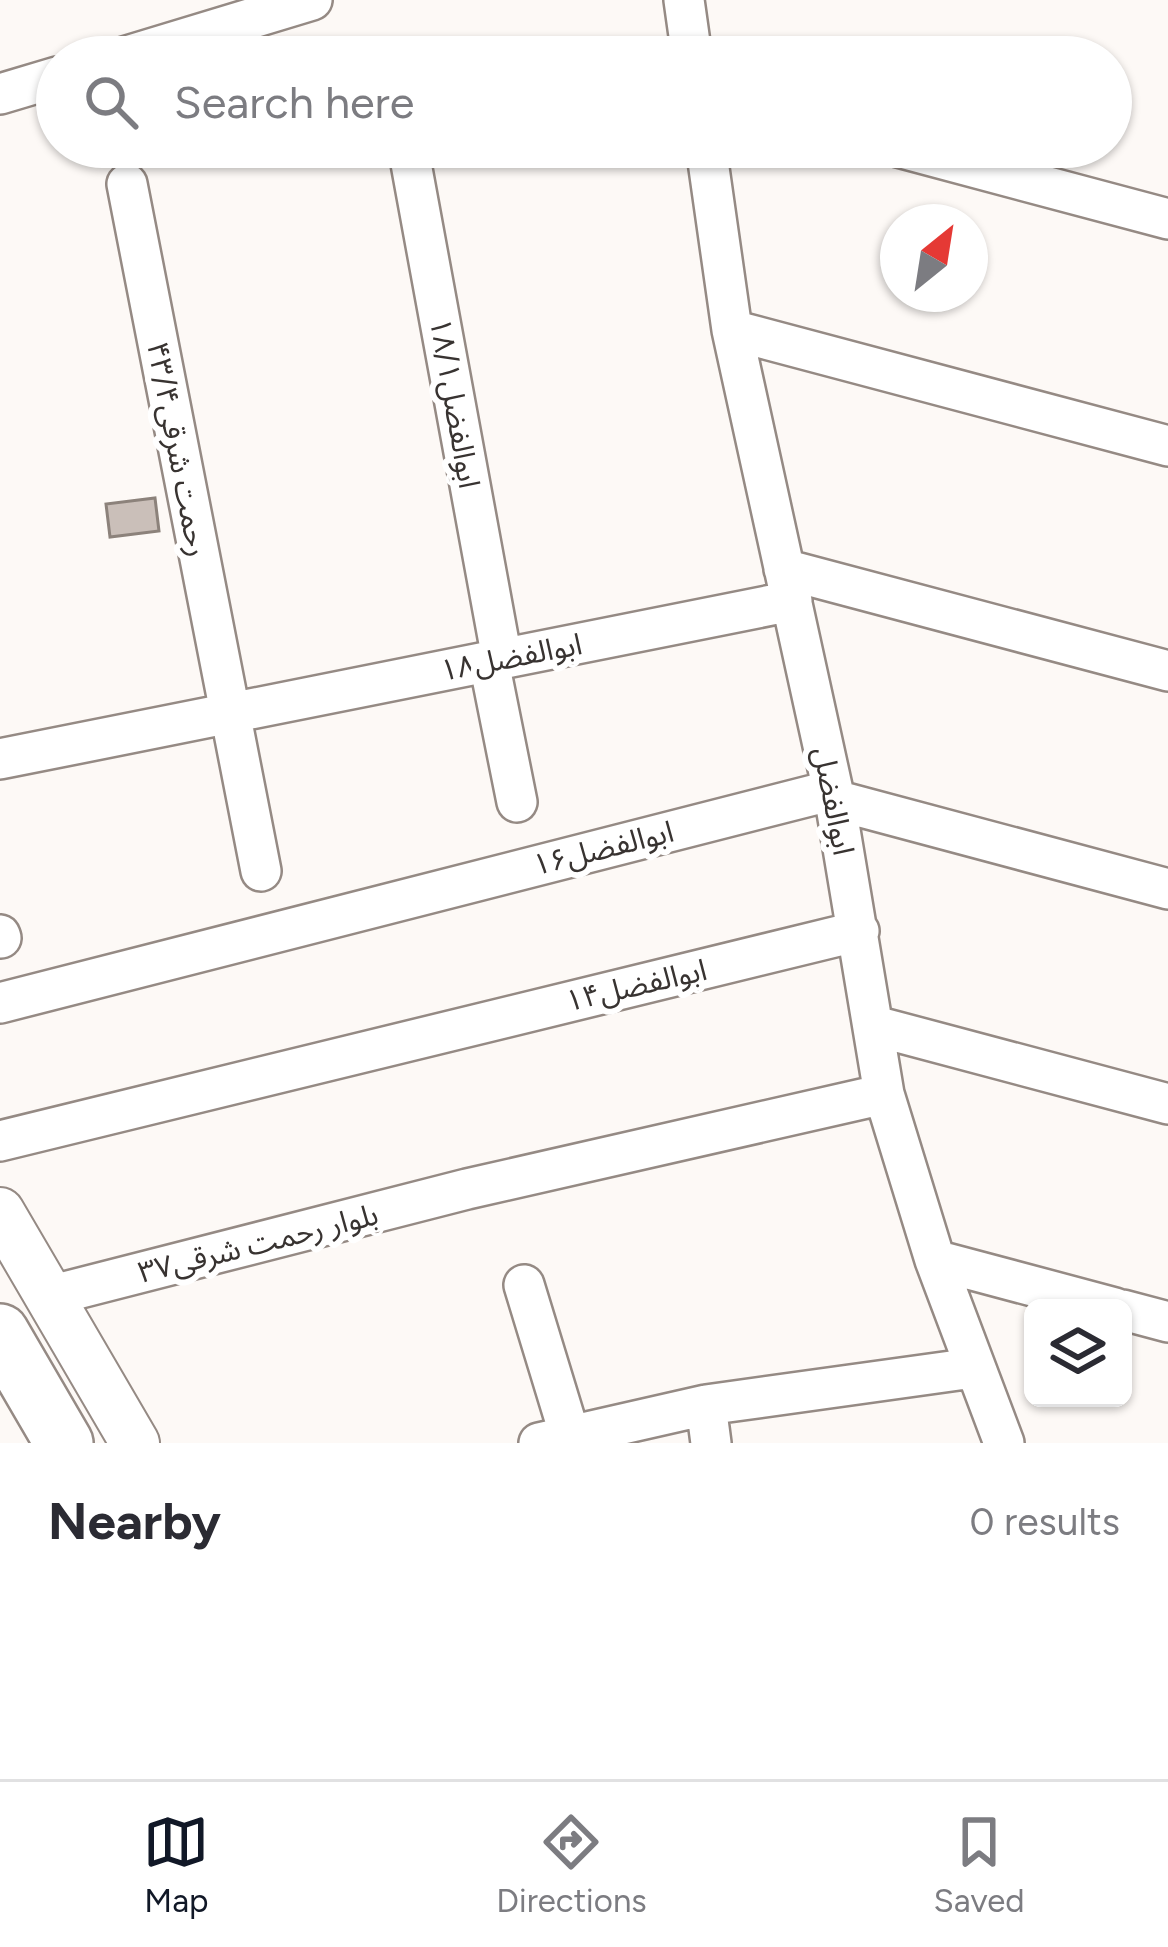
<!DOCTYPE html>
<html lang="en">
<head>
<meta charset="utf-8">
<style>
  body { margin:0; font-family:Figtree,"Noto Sans Arabic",sans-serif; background:#f7f7f7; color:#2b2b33 }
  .controls { position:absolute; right:36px; bottom:36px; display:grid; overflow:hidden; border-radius:18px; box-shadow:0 3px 9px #0004 }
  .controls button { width:108px; height:108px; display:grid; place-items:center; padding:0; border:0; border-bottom:3px solid #e1e1e2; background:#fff; color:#2b2b33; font:60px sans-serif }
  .compass { position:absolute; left:880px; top:204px; width:108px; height:108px; border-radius:50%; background:#fff; box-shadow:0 3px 9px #0004; rotate:30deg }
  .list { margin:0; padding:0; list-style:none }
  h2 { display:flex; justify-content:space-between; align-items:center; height:156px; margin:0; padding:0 48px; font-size:51px }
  h2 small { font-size:39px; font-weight:400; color:#7c7c81 }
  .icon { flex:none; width:66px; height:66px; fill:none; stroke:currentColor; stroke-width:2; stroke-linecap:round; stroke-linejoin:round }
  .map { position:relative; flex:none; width:1168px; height:1443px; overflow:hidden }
  .search { position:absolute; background:#fff; box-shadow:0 3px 9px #0004; left:36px; right:36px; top:36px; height:132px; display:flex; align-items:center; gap:30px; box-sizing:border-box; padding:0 42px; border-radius:66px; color:#7c7c81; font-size:45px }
  .sheet { height:336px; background:#fff }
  nav { display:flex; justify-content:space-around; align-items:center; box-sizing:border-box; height:168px; border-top:3px solid #e1e1e2; background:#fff; font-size:33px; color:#7c7c81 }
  nav a { display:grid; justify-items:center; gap:6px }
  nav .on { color:#111827 }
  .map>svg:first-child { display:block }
</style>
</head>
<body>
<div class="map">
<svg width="1168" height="1443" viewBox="0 0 1168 1443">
  <rect width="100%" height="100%" fill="#fdf9f6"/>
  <path fill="#cabfb9" stroke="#8c827b" stroke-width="3" d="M155 498 159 531 110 537 106 504Z"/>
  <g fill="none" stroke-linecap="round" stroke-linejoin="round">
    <defs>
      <path id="minor" d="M684 0 692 57
        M124 57 312 0
        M0 94 57 77
        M408 147 502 659
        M706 147 732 330 835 800 884 1094 935 1260 1004 1443
        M898 147 1168 219
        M127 184 261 871
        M732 330 1168 446
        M784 569 1168 671
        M489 662 517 802
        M0 759 792 601
        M835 800 1168 889
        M0 935 1 938
        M0 1003 833 790
        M875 1026 1168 1104
        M0 1141 859 931
        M935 1260 1115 1308
        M524 1285 570 1436
        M49 1296 467 1189 884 1094
        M1123 1310 1168 1322
        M706 1405 711 1443
        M539 1443 706 1405 973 1368"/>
      <path id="major" d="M0 1212 135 1443"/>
      <path id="highway" d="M0 1333 64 1443"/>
    </defs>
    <use href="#minor" stroke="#958a84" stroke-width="44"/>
    <use href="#major" stroke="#958a84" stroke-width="52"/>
    <use href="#highway" stroke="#958a84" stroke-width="62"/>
    <use href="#minor" stroke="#fff" stroke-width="39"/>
    <use href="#major" stroke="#fff" stroke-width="48"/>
    <use href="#highway" stroke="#fff" stroke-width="57"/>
  </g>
  <g text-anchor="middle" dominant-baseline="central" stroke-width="12" stroke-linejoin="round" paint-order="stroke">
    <g font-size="30" fill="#383331" stroke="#fff">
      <text transform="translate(455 403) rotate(80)">ابوالفضل۱۸/۱</text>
      <text transform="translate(178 449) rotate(79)">۴۳/۴رحمت شرقی</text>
      <text transform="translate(511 657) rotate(-11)">ابوالفضل۱۸</text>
      <text transform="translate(834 801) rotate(79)">ابوالفضل</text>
      <text transform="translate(603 848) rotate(-14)">ابوالفضل۱۶</text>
      <text transform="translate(636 985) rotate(-13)">ابوالفضل۱۴</text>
      <text transform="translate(258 1243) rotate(-14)">بلوار رحمت شرقی۳۷</text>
    </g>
  </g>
</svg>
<div class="controls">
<button><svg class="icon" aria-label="layers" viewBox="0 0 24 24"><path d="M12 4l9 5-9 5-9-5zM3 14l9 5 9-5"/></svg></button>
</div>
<svg class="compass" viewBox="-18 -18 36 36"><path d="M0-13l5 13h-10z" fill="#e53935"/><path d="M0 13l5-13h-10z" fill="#7c7c81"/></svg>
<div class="search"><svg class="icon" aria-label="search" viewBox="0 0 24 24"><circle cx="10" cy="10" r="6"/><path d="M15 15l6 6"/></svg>Search here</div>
</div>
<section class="sheet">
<h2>Nearby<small>0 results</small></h2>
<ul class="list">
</ul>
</section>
<nav>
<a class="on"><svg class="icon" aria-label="map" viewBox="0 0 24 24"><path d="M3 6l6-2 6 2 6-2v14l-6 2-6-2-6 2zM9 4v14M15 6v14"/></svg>Map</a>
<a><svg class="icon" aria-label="directions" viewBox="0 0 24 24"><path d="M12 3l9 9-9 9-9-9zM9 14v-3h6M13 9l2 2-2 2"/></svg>Directions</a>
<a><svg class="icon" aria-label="saved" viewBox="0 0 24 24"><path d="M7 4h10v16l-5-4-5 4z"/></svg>Saved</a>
</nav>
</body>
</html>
